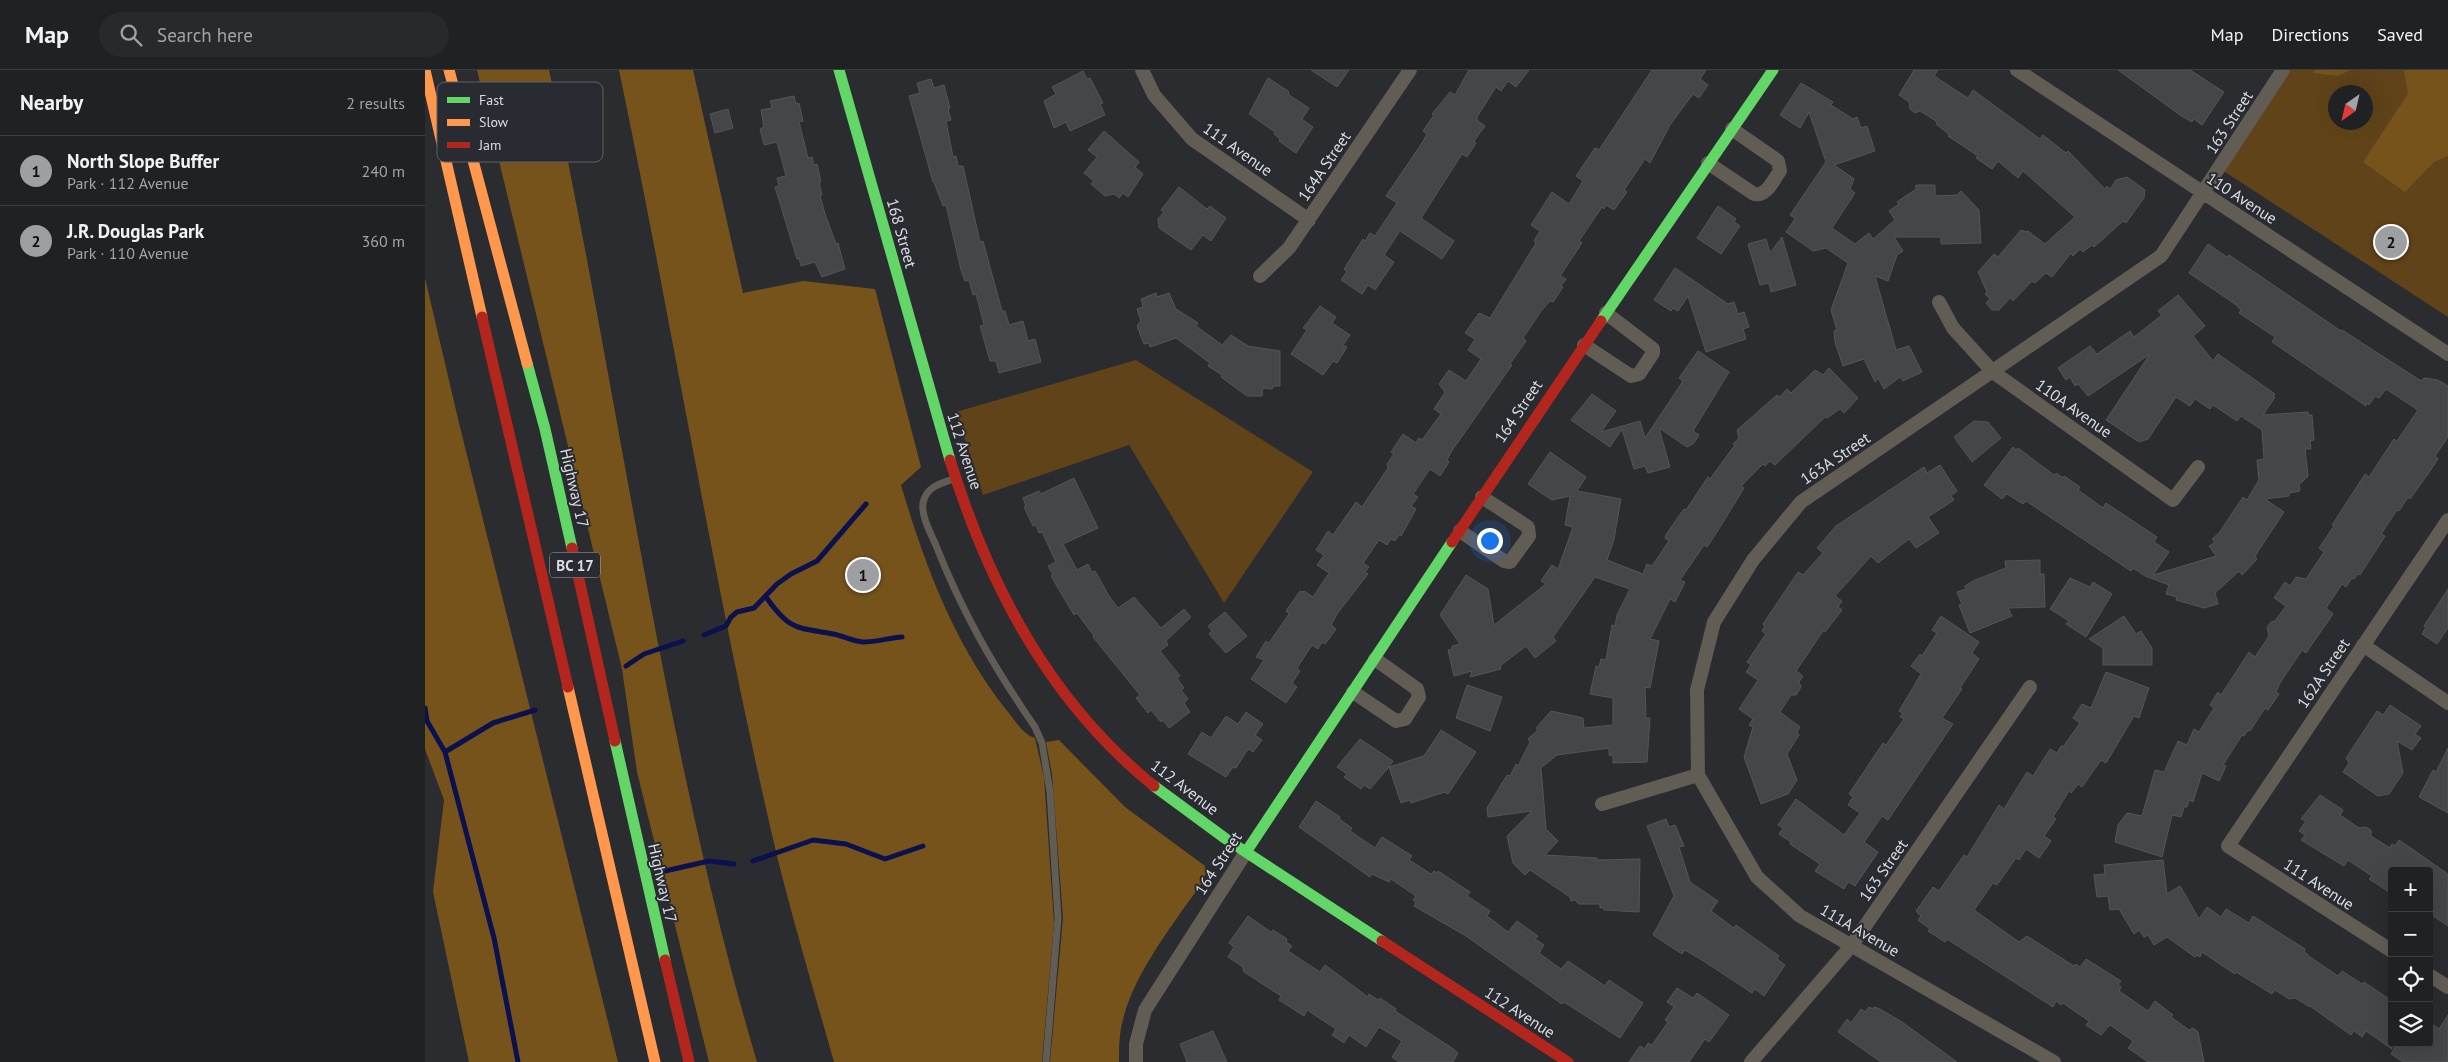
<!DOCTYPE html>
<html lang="en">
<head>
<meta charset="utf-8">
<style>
  body { margin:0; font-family:"PT Sans",sans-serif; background:#28292b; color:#f1f3f6 }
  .controls { position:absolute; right:15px; bottom:15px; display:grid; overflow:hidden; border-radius:5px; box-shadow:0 5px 20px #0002 }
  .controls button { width:45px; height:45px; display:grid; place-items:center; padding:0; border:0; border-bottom:1px solid #3d3e41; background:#202123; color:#f1f3f6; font:25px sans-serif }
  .compass { position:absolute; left:1903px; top:15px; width:45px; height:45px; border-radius:50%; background:#202123; box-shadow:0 5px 20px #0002; rotate:214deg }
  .you { position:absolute; left:1064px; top:470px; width:18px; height:18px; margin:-12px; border:4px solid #fff; border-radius:50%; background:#1a73e8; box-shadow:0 0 0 8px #1a73e833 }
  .badge { display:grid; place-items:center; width:32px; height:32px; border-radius:50%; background:#9d9fa3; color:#111; font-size:16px; font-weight:700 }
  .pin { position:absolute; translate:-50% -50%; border:2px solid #fff; box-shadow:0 1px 5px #0006 }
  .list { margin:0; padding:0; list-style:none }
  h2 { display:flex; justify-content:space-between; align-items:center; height:65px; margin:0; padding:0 20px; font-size:21px }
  h2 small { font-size:16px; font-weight:400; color:#a2a3a6 }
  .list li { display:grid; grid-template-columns:32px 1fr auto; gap:15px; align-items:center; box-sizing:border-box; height:70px; padding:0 20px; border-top:1px solid #3d3e41 }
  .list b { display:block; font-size:19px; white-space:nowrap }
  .list p { margin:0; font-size:16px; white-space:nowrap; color:#a2a3a6 }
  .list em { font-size:16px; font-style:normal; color:#a2a3a6 }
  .icon { flex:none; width:28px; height:28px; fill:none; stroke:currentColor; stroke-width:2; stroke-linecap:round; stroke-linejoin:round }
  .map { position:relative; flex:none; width:2023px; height:992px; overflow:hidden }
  header { display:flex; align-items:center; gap:30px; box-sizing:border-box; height:70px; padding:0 25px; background:#202123; border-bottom:1px solid #3d3e41 }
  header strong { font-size:24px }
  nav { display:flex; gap:28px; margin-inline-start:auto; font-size:18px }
  .search { width:350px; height:45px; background:#28292b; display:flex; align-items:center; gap:12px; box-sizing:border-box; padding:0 18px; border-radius:28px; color:#a2a3a6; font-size:19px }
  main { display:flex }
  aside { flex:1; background:#202123 }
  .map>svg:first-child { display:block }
</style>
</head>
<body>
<header>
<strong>Map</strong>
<div class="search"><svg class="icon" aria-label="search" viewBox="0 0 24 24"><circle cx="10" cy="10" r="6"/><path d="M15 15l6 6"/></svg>Search here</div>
<nav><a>Map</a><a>Directions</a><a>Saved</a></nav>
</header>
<main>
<aside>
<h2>Nearby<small>2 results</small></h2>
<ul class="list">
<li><span class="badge">1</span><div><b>North Slope Buffer</b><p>Park · 112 Avenue</p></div><em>240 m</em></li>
<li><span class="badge">2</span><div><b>J.R. Douglas Park</b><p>Park · 110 Avenue</p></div><em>360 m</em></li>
</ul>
</aside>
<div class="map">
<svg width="2023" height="992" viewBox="0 0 2023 992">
  <rect width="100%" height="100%" fill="#2a2c2f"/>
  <path fill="#604318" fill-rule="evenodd" d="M1860 0H2023V247L1794 98ZM1910 22H1940V52H1910Z
    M711 290 888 402 799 533 704 375 558 425 531 342Z"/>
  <path fill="#77531c" d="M52 0H124C195 330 236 667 332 992H284L212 702 197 599Z
    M194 0H268L318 223 378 211 450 219 496 397 476 415C500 496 530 576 583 642 591 652 598 664 610 668L619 707 629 853 617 992H409C390 925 370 858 353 790 291 529 249 263 194 0Z
    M1890 0H1925L1913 6 1888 3Z
    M1979 0H2023V86L2009 92 1980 122 1938 92 1983 24Z
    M0 208 34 353 193 992H44L8 822 19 730 0 679Z
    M634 670 700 737 780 796 781 803 777 813C750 851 708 905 698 950 694 963 694 978 694 992H625L638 848 627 704 621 672Z"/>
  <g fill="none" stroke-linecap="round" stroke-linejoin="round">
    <path stroke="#0a114e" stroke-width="5" d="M341 527C365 561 371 557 408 564 419 566 427 571 438 572 451 572 464 568 477 567
      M279 565 301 556 306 547 312 542 329 538 352 514 366 504 392 491 441 434
      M201 596 219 584 258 571
      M0 638 2 651 20 682 69 868 93 992
      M20 682 68 653 110 640
      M328 791 388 770 421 774 460 789 498 776
      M240 801 284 791 309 794"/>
  </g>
  <path fill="#444649" stroke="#545558" d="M886 0H924L912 17Z
    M1044 0H1104L1091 17 1083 11 1076 21 1071 17 1052 47V50L1060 56 1049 71 1051 73 1042 87 1037 84 996 148 1029 171 1017 189 975 161 959 185 969 192 950 220 943 215 937 224 916 210 922 201 919 199 938 169 940 171 945 163 950 166 972 133 961 126 997 73 1002 64 998 61 1009 45 1007 44 1025 22 1030 25Z
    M1227 0H1281L1275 9 1283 15 1274 28 1268 24 1245 55 1225 93 1220 89 1199 120 1202 122 1189 140 1181 135 1179 139 1177 137 1154 171 1157 173 1135 206 1141 209 1136 216 1138 217 1128 232 1125 231 1117 240 1098 268 1101 271 1085 294 1087 295 1026 382 1022 390 1024 392 1015 406 1005 399 988 424 993 427 986 436 991 439 976 466 974 465 970 471 966 469 962 475 954 470 938 493 944 497 940 502 943 504 912 544 906 555 911 559 900 574 897 572 893 579 887 575 872 598 875 601 867 613 872 617 861 633 826 609 839 590 831 587 841 571 844 573 864 544 861 541 875 521 878 522 879 521 888 527 904 503 892 495 899 485 891 480 903 461 908 465 931 432 937 437 963 398 962 394 969 384 966 382 978 364 991 373 994 368 997 370 1016 344 1009 339 1020 322 1014 314 1024 300 1041 311 1056 289 1043 280 1050 269 1040 263 1054 243 1065 248 1111 173 1109 171 1115 161 1106 155 1127 122 1144 134 1158 111 1151 106 1170 78 1174 80Z
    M1489 0H1513L1509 6 1532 21 1543 28 1548 20 1615 69 1618 65 1641 83 1643 81 1680 119 1682 116 1685 119 1691 110 1702 107 1720 120 1719 128 1701 153 1698 151 1669 177 1667 175 1658 182 1655 179 1648 186 1646 183 1627 207 1621 203 1610 213 1607 211 1588 231 1585 228 1574 240H1567L1561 233 1565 229 1560 224 1562 222 1553 202 1569 184 1573 187 1596 160 1602 162 1603 161 1620 174 1650 147 1598 101 1593 108 1573 91 1567 99 1551 88 1553 86 1523 66 1524 64 1512 55 1511 51 1495 41 1490 43 1485 39 1484 32 1474 25Z
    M1693 0H1765L1799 22 1777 55 1769 49 1767 52 1755 45Z
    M658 1 662 9 665 8 678 33 675 34 680 45 645 61 641 52 629 58 619 31 631 24 627 17Z
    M843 8 863 21 864 25 884 38 877 49 888 57 871 83 854 71 855 69 849 64 850 62 824 44Z
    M506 9 509 18 519 15 525 38 523 39 526 50 521 51 528 87 531 86 533 96H538L555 172 558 171 577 241H580L584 255 598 251 603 271 610 269 616 292 574 303 571 291H565L555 256 559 255 551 224 548 225 544 210 540 211 536 200 521 135 518 136 509 112H508L484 26 495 23 492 13Z
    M1376 13 1408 32 1406 35 1428 49 1432 47 1436 58 1442 56 1450 81 1409 95 1429 109 1425 119 1430 123 1407 158 1430 174 1444 163 1448 169 1470 150 1464 141 1474 134 1472 132 1491 119V115H1510V126L1532 125 1536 121 1554 140 1556 173 1516 174V167H1469L1478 181 1472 185 1463 211 1450 206 1471 280 1484 276 1497 302 1478 311 1475 307 1459 319 1453 308 1450 312 1439 289 1418 296 1410 272 1409 261 1412 260 1406 240 1423 193 1401 178 1388 181 1361 162 1370 149 1365 145 1401 92 1384 42 1375 58 1355 45Z
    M369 26 371 34 374 33 378 51 374 52 383 88 387 87 389 95 392 94 396 112H394L397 125H395L400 144 411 174 413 173 420 199 397 207 390 192 376 196 374 188 372 189 350 117 354 116 352 108 361 106 352 72 339 75 335 59 339 57 336 40 347 38 345 31Z
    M303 39 308 58 290 63 285 44Z
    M679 61 714 92 710 97 718 104 703 127 698 123 694 128 689 124 680 126 666 114 669 111 659 103 672 87 663 80Z
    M754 117 782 139 785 136 801 148 786 171 778 165 766 180 734 158 733 149 739 142 736 140Z
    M1293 136 1311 149 1309 152 1315 156 1296 184 1272 168Z
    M1357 167 1371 215 1346 222 1344 213 1335 215 1323 174 1341 169 1345 183Z
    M1783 174 1802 187 1804 185 1916 261 1917 260 1996 311 1999 308 2013 310 2023 316V367L2010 386 2013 389 2003 404 1985 429 1983 427 1974 441 1972 440 1956 464 1960 466 1935 505 1933 504 1929 509 1927 508 1921 517 1917 514 1901 538 1908 544 1881 583 1877 580 1855 613 1851 622 1854 624 1843 640 1840 638 1825 661 1823 660 1819 666 1817 665 1798 695 1801 696 1794 711 1777 703 1768 732 1764 730 1762 737H1759L1756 747 1747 745 1737 787 1690 772 1693 755 1702 743 1717 746 1730 700 1739 702 1753 671 1762 675 1769 659 1774 662 1789 638 1785 635 1793 622 1796 625 1824 582 1830 587 1844 566 1842 557 1846 552 1850 551 1861 536 1849 528 1860 512 1865 516 1871 507 1881 509 1899 482 1894 478 1909 456 1907 455 1940 404 1944 407 1969 369 1972 371 1993 340 1961 319 1954 328 1950 326 1944 335 1942 333 1941 336 1847 272 1850 267 1814 243 1816 240 1810 234 1764 203Z
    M1250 198 1303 234 1309 232 1313 244 1319 242 1324 257 1318 259 1321 269 1281 282 1263 226 1253 241 1248 238 1246 241 1229 230Z
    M731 223 732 227 744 223 751 239 773 253 771 256 797 275 806 265 823 276 855 281V316H848L847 319 838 318 837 326H822L796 307 797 305 783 296 785 293 751 268 725 277 724 273 719 274 712 256 716 251 712 239 718 237 716 229Z
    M1753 225 1780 256 1768 266 1788 291 1793 284 1850 324 1848 326 1850 327 1838 345 1883 342V345H1887L1889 370 1885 371 1886 379H1880L1883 406 1874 415 1875 421 1864 423V426L1840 429 1859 442 1830 486 1832 489 1817 505 1814 501 1790 523 1793 534 1779 538 1751 530 1752 527 1741 524 1744 515 1720 506 1708 498 1706 501 1601 431 1598 434 1582 424 1577 429 1559 415 1588 377 1591 380 1593 378 1629 405 1631 403 1638 408 1639 406 1655 417 1653 420 1678 438 1681 433 1732 467 1729 472 1744 482 1728 505 1791 486 1784 476 1790 472 1787 469 1794 463 1818 427 1822 430 1834 410 1832 390 1839 389 1837 360 1816 346 1812 351 1788 335 1785 339 1770 329 1765 336 1751 327 1723 369 1714 372 1681 350 1725 284 1663 326 1653 314 1650 316 1645 307 1641 310 1633 298 1665 276 1672 284 1705 261 1709 267 1737 245 1733 241Z
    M895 236 911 247 907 253 925 265 918 275 922 277 912 293 908 291 898 305 866 284 882 260 878 258Z
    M1273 281 1304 302 1268 361 1274 365 1269 373 1262 377 1234 358 1245 397 1223 403 1220 396 1209 399 1197 359 1185 377 1146 350 1167 324 1191 341 1176 362 1215 351 1220 368 1258 311 1254 308Z
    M1404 298 1433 328 1419 343 1415 339 1402 348 1400 347 1350 395 1345 391 1340 396 1338 394 1316 416 1319 418 1292 462 1282 477 1279 475 1255 510 1260 512 1250 532 1245 529 1225 569 1234 571 1225 618 1220 617 1221 648H1225L1222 692 1188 693V686L1184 685V678L1132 685 1116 698 1121 759 1133 771 1120 785 1172 788V790L1215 789 1214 842 1179 840V838H1175V834H1154L1150 830 1146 831 1145 827 1105 800 1100 805 1088 793 1082 766 1107 741 1063 747 1062 738 1082 705 1085 706 1091 694 1093 696 1105 672 1103 669 1113 660 1111 658 1126 641 1158 648 1159 658 1188 655V628L1165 624 1171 596 1174 597 1176 589 1181 590 1187 555 1190 556 1192 545 1205 519 1170 507 1128 567 1131 571 1110 588 1101 576 1075 596 1076 599 1045 607 1047 601 1029 606 1023 580 1027 579V576L1035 574 1015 545 1041 505 1063 519 1069 555 1121 514 1116 511 1127 495 1133 499 1148 457 1140 455 1145 426 1127 430 1103 414 1125 382 1161 407 1152 421 1196 429 1189 469 1182 490 1218 504 1222 494 1227 496 1244 471 1240 468 1242 463 1259 439 1261 440 1283 407 1285 409 1310 375 1308 374 1314 368 1312 360 1352 325 1355 327 1362 319 1366 323 1390 300 1398 305Z
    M1549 351 1563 352 1576 368 1547 392 1529 367Z
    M1515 395 1532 421 1526 426 1529 430 1503 447 1514 463 1491 478 1484 469 1453 493 1446 486 1410 526 1417 531 1413 537 1417 540 1400 562 1398 561 1371 601 1378 606 1374 612 1376 617 1371 625H1366L1355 642 1375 657 1372 662 1374 665 1362 684 1372 710 1363 724 1336 734 1319 687 1328 657 1324 655 1328 649 1314 639 1333 610 1321 602 1326 595 1322 592 1341 564 1337 561 1340 556 1338 554 1373 502 1378 505 1398 483 1392 478 1411 456 1499 397 1502 403Z
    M649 408 673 458 638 474 652 500 663 494 667 502 670 501 684 526 693 538 709 527 736 558 759 539 766 547 741 571 743 575 735 581 755 606 752 608 759 618 756 620 763 629 759 633 765 642 744 658 738 650 736 652 726 640 723 643 711 628 715 625 668 567 669 566 652 543 649 545 643 535 626 506 628 505 623 496 631 492 617 462 614 463 611 455 608 456 599 437 601 436 598 428 614 421 616 424Z
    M1615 490V504H1619L1620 537 1583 538 1587 546 1545 563 1534 535 1537 534 1532 522 1541 519 1540 516 1550 510 1581 498 1580 491Z
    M1645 508 1665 517 1668 512 1687 524 1661 567 1641 554 1644 551 1625 539Z
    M2023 519V558L2012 574 1997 564 2001 557 1999 556Z
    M800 542 822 566 801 583 784 564 787 561 783 556Z
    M1516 546 1554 572 1547 583 1554 589 1535 618 1537 619 1517 648 1528 654 1463 750 1457 746 1439 772 1453 782 1430 816 1423 812 1419 819 1390 801 1395 794 1365 774 1366 772 1354 764 1358 758 1353 755 1371 729 1419 765 1435 743 1423 735 1428 727 1424 724 1458 673 1461 675 1479 649 1475 647 1478 643 1474 641 1496 604 1486 596 1495 584 1497 586 1512 563 1507 560Z
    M1699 546 1711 564 1716 561 1727 578V595H1678V578L1664 569Z
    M1681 602 1724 618 1714 648 1709 646 1681 693 1676 690 1657 717 1653 714 1646 723 1644 721 1628 747 1631 749 1619 766 1626 771 1614 788 1601 779 1594 790 1591 788 1572 815 1568 813 1549 840 1594 872 1602 866 1649 896 1651 894 1655 897 1661 889 1696 911 1693 914 1696 917 1694 921 1723 941 1730 931 1748 945 1746 947 1764 960 1768 958 1773 962 1779 992H1723L1703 978 1708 971 1685 955 1676 965 1661 955 1664 951 1638 933 1636 935 1631 931 1628 937 1522 869 1520 872 1503 861 1505 859 1493 850 1496 846 1491 841 1508 817 1514 821 1539 785 1542 787 1574 735 1579 739 1602 702 1608 706 1625 679 1632 683 1636 676 1638 677 1655 653 1648 648 1657 634 1666 638Z
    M1042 615 1077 627 1065 661 1031 648Z
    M1965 635 1996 656 1990 664 1996 668 1987 680 1972 671 1978 703 1964 724 1953 726 1918 702 1924 693 1921 688 1952 641 1958 645Z
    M821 642 838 654 830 665 837 670 828 682 823 679 811 698 808 697 801 707 763 684 777 662 786 668 801 646 813 654Z
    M1016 660 1051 682 1023 724 1020 722 986 733 985 730 976 733 964 697 945 719 939 715 936 719 919 707 922 704 912 697 935 669 968 691 964 697 999 686Z
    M2023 678V743L1994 727 2008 700 2011 702Z
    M1895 725 1918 740 1915 745 1934 758 1941 757 1946 760V766L1965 778 1967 774 1970 776 1974 770 2023 804V856L2004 843V801H1967V824L1944 809 1947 806 1923 790 1919 796 1876 770 1880 765 1874 761 1881 751 1876 749Z
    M891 731 915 747 914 749 927 758 925 761 950 778 957 767 987 786 984 790 1006 804 1009 801 1012 803 1013 801 1045 822 1042 826 1065 841 1062 846 1083 862 1092 851 1113 866 1110 869 1119 875 1114 883 1136 899 1143 891 1180 916 1184 910 1218 933 1195 968 1139 932 1137 934 1041 866 989 836 991 832 988 830 991 826 966 809 964 812 947 804 945 807 874 757Z
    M1241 749 1244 757 1250 755 1259 776 1254 777 1265 812 1293 831 1286 841 1309 858 1311 855 1354 886 1352 889 1360 895 1339 926 1330 919 1327 923 1277 890 1260 880 1257 884 1228 865 1249 826 1222 756Z
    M1738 790 1742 824 1755 816 1774 849 1782 837 1796 847 1801 839 1824 853 1828 846 1880 879 1879 881 1885 887 1913 906 1917 901 1937 914 1939 912 1967 931V979L1941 961 1937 967 1929 961 1926 965 1885 936V937L1870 928 1864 929 1850 920 1847 924 1811 902 1810 904 1777 882 1775 887 1772 885 1770 887 1742 867 1729 875 1723 865 1719 867 1714 860 1709 864 1694 839 1685 840 1683 826 1672 827 1669 805 1680 804 1679 795Z
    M823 846 846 862 848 860 862 869 861 872 867 876 863 881 895 902 900 895 943 927 944 924 953 930 955 928 971 939 970 941 1027 978 1033 983 1028 992H974L967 987 977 971 954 957 941 977 924 965 919 973 907 965 911 959 882 940 879 946 854 930 856 926 819 902 818 897 803 887 809 877 804 873Z
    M1252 918 1268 928 1272 923 1304 945 1284 972 1280 969 1264 992H1204L1215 976 1220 979 1223 973 1227 975 1243 952 1240 950 1249 937 1242 932Z
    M1444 937 1448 939 1449 937 1455 939 1477 952 1532 992H1456L1413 962 1422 949 1426 953 1436 939 1440 942Z
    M2023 945V992H1978L1966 984 1973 973H2004V952L2014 959Z
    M788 961 802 992H762L755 974Z"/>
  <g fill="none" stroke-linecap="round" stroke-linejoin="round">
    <path stroke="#615c54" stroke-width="7" d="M529 409C516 413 501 417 498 433 496 445 505 462 510 473 537 542 568 596 610 657L617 673 625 722 633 848 621 992"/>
    <path stroke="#615c54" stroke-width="14" d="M717 0 729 25 767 69 884 150
      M1592 0 2023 284
      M1283 93 1329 124C1342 127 1348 110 1355 101L1353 91 1307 59
      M835 206 864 178 985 0
      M1514 232 1528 258 1568 302 1748 430 1773 397
      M1159 275 1206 306 1214 304 1228 283V279L1181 243
      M1035 461 1079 491 1085 492 1104 466 1103 457 1057 427
      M1938 575 2023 633
      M928 622 971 651 980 649 994 627 992 619 950 589
      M1177 734 1273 705
      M1967 881 1803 776 2023 450
      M2004 905 2023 917
      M711 992V974L720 940 821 782
      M1326 992 1427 875 1605 617
      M1629 992 1375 846 1332 807 1273 705 1272 620 1289 552 1328 490 1376 432 1736 186 1858 0"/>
    <path stroke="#63d668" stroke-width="11" d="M414 0 525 390
      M1176 251 1348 0
      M102 293 120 359 147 478
      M190 671 240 890
      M729 716 801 769 957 871
      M821 782 1027 472"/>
    <path stroke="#ff974d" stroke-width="11" d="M0 0 57 247
      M24 0 102 293
      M143 617 230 992"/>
    <path stroke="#b3261e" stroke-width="11" d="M57 247 143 617
      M525 390C564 516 625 632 729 716
      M1027 472 1176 251
      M147 478 190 671
      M957 871 1143 992
      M240 890 264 992"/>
  </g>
  <g text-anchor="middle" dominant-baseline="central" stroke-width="4" stroke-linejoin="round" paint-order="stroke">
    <rect fill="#282b31" stroke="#a5a8ac" stroke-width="1" x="125" y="482.5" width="50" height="25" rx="4"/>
    <g font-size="15" font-weight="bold" fill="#dbdde1">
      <text x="150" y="495">BC 17</text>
    </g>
    <g font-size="16" fill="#dbdde1" stroke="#282b31">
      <text transform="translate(1804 52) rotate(-57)">163 Street</text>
      <text transform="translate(813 79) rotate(35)">111 Avenue</text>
      <text transform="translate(899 96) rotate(-56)">164A Street</text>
      <text transform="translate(1817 128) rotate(33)">110 Avenue</text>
      <text transform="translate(477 163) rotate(74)">168 Street</text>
      <text transform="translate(1649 338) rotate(35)">110A Avenue</text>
      <text transform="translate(1093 341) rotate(-56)">164 Street</text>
      <text transform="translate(540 381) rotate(72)">112 Avenue</text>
      <text transform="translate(1410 388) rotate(-34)">163A Street</text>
      <text transform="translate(150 418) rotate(77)">Highway 17</text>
      <text transform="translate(1898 603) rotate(-56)">162A Street</text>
      <text transform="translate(760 717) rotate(37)">112 Avenue</text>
      <text transform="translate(793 793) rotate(-57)">164 Street</text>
      <text transform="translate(1458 800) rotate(-55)">163 Street</text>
      <text transform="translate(238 813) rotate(77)">Highway 17</text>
      <text transform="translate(1894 814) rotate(33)">111 Avenue</text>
      <text transform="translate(1435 860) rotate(30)">111A Avenue</text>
      <text transform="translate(1095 942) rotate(33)">112 Avenue</text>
    </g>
  </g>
  <rect x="12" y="12" width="166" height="80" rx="8" fill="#282b31" stroke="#5e6066" stroke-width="1"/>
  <rect x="22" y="27" width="23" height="6" fill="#63d668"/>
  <rect x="22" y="49" width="23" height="7" fill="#ff974d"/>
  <rect x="22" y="72" width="23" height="6" fill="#b3261e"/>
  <g font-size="14" fill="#dbdde1">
    <text x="54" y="35">Fast</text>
    <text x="54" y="57">Slow</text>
    <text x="54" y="80">Jam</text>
  </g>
</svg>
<div class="controls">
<button>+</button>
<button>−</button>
<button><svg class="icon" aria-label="locate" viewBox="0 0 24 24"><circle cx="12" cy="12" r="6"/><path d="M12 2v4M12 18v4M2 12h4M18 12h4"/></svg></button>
<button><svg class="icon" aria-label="layers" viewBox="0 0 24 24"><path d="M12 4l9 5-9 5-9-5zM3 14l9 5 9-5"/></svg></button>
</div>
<svg class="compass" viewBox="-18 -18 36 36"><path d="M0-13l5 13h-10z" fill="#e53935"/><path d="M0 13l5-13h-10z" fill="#a2a3a6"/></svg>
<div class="you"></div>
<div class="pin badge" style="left:438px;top:505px">1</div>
<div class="pin badge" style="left:1966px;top:172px">2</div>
</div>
</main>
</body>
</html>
